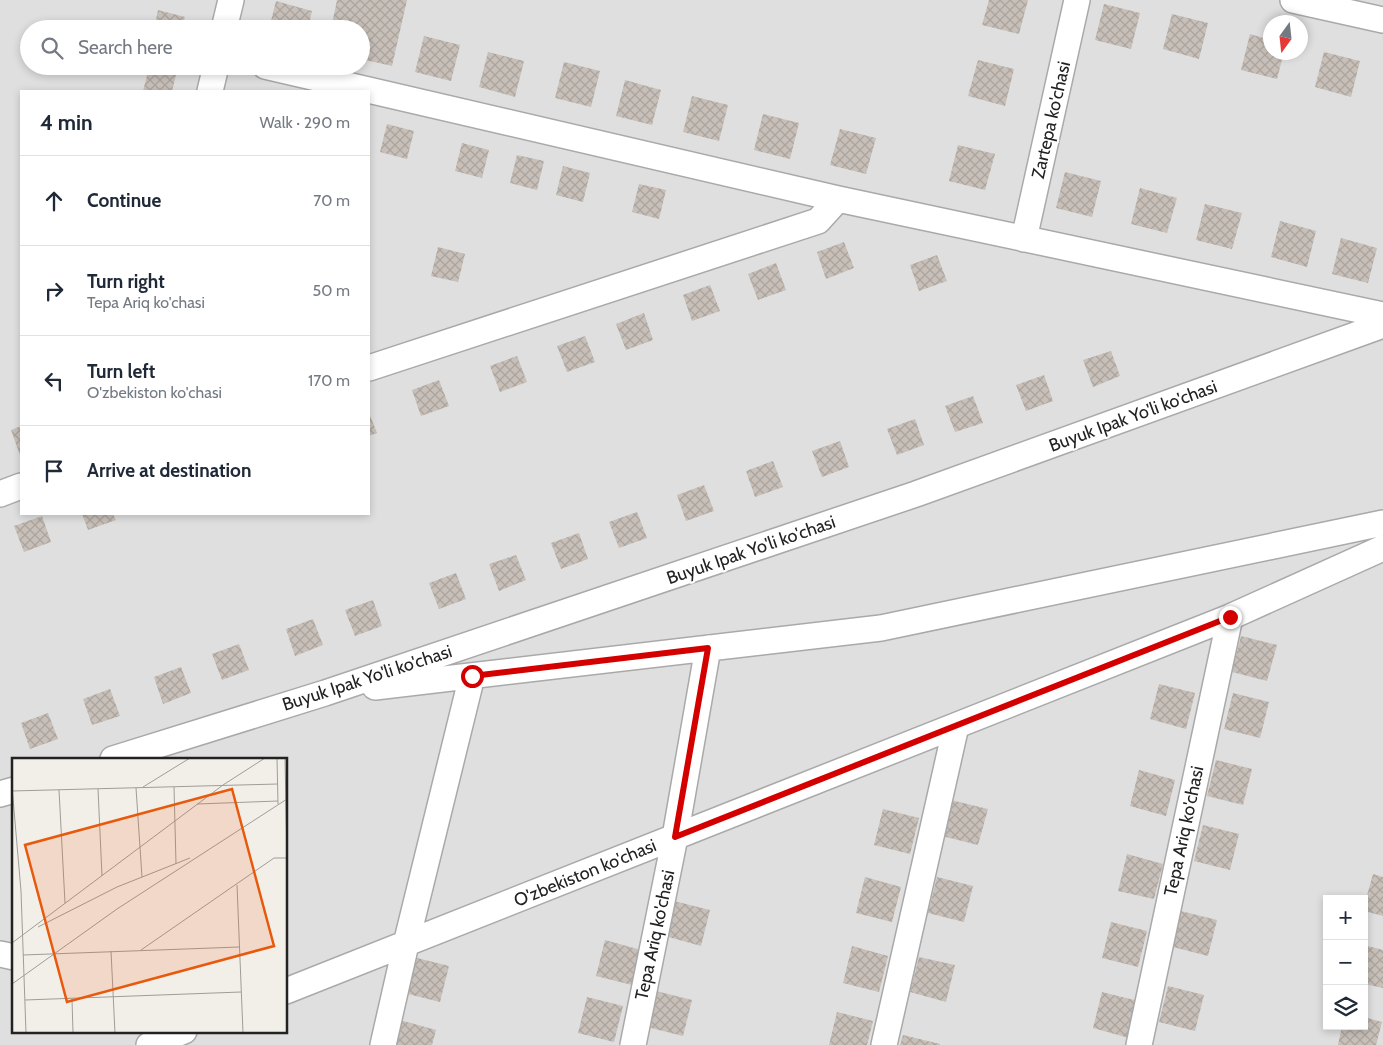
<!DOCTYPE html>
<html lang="en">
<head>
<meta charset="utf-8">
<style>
  body { margin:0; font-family:Cabin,sans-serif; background:#f6f6f7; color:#1f2937 }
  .controls { position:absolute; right:15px; bottom:15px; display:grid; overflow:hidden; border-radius:0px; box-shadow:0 2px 8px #0003 }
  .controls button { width:45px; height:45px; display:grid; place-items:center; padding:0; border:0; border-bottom:1px solid #e0e1e3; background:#fff; color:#1f2937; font:25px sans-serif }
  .compass { position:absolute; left:1263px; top:15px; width:45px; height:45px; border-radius:50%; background:#fff; box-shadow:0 2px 8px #0003; rotate:195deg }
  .stop { position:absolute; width:15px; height:15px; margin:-11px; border:4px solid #d40000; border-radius:50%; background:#fff }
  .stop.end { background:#d40000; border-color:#fff; box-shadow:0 1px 5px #0008 }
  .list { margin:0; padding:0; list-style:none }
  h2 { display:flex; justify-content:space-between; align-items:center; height:65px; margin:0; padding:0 20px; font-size:21px }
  h2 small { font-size:16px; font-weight:400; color:#747a83 }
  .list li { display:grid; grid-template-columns:32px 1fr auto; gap:15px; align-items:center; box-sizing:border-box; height:90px; padding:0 20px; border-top:1px solid #e0e1e3 }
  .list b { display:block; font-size:19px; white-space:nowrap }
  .list p { margin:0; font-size:16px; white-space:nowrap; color:#747a83 }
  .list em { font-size:16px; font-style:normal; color:#747a83 }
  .icon { flex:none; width:28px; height:28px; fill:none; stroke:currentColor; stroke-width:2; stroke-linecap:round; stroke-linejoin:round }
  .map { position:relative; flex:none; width:1383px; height:1045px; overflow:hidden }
  .search { position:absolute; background:#fff; box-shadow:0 2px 8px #0003; left:20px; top:20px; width:350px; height:55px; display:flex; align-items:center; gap:12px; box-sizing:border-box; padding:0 18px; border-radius:28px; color:#747a83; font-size:19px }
  .panel { position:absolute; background:#fff; box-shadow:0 2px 8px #0003; left:20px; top:90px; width:350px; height:425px; border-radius:0px }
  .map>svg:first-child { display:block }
</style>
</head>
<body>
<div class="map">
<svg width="1383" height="1045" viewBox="0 0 1383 1045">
  <defs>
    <pattern id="building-cross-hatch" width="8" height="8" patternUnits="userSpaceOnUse" patternTransform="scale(1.25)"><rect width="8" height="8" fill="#c7bfb8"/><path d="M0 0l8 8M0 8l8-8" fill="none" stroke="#aba49e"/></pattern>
  </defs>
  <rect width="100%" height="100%" fill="#f2efe9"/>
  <path fill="#e0dfdf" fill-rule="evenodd" d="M0 0H1383V1045H0ZM1270 22H1300V52H1270ZM29 29H361V66H29ZM21 91H369V514H21ZM14 759H286V1031H14ZM1327 899H1364V1026H1327Z"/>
  <path fill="url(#building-cross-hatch)" d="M337 0H407L392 66 361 59V29H331Z
    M989 0H1028L1019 34 982 25Z
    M276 1 312 11 308 29H269Z
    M1104 4 1140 13 1131 49 1095 40Z
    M158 10 185 17 182 29H154Z
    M1172 14 1208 23 1199 59 1163 49Z
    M1250 34 1270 40V52H1284L1277 79 1241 70Z
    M424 36 460 45 451 81 415 72Z
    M488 52 524 61 515 97 479 87Z
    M1324 52 1360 61 1351 97 1315 87Z
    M978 60 1014 69 1005 106 968 96Z
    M564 62 600 71 591 107 555 98Z
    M149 68 176 75 172 91H143Z
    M625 80 661 90 652 125 616 116Z
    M692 96 728 105 719 141 683 132Z
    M763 114 799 123 790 159 754 150Z
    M387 124 414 131 407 159 380 152Z
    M840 129 876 138 866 174 830 165Z
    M462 143 489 150 482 178 455 171Z
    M958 145 995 154 985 190 949 181Z
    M517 155 544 161 537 190 510 183Z
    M563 166 590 173 583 202 556 195Z
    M1065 172 1101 181 1092 217 1056 208Z
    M639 184 666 190 659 219 632 212Z
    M1140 188 1177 198 1167 233 1131 224Z
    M1205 204 1242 213 1232 249 1196 240Z
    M1280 221 1316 231 1307 267 1271 257Z
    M1341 238 1377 248 1368 283 1332 274Z
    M844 242 854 268 826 279 817 252Z
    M438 247 465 254 458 282 431 276Z
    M937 255 947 281 919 291 910 265Z
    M776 263 786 290 758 300 748 274Z
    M710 285 720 311 692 321 683 295Z
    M644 313 653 340 626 350 616 324Z
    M585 336 595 362 567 372 557 346Z
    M1111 351 1120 376 1093 387 1083 360Z
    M517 356 527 382 500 392 490 366Z
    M1044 375 1053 401 1026 411 1016 385Z
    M439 380 449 406 421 416 412 390Z
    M973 396 983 423 955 432 945 406Z
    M369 413 377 433 369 436Z
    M915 419 924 445 897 455 887 429Z
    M21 426V458L11 430Z
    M840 441 849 467 822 477 812 451Z
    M773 461 783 487 755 497 746 471Z
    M704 485 714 511 686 521 677 495Z
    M637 512 647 538 619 548 609 522Z
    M82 514H113L116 520 88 530Z
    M42 516 51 542 24 552 14 526Z
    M579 533 588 559 561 569 551 543Z
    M516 555 526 580 499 591 489 564Z
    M456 573 466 599 439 609 429 583Z
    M373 600 382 626 355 636 345 610Z
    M313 619 323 645 295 656 286 629Z
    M1241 636 1277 645 1267 681 1232 672Z
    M239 644 249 670 222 680 212 654Z
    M181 667 191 693 163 704 154 677Z
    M1159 684 1195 693 1186 729 1150 719Z
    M110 689 120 716 92 725 83 699Z
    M1233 693 1269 702 1260 738 1224 729Z
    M48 713 58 739 30 749 21 723Z
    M1216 760 1252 769 1243 805 1207 796Z
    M1139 770 1175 780 1166 816 1130 806Z
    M951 800 988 809 978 845 942 836Z
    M883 809 919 818 910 854 874 845Z
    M1203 825 1239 834 1230 870 1194 861Z
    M1127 854 1163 864 1154 899 1118 891Z
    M1373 874 1383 877V916L1364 911V906Z
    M865 877 901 887 892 922 856 913Z
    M937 877 973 886 964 922 928 913Z
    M674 901 710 910 701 946 665 936Z
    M1181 911 1217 920 1208 956 1173 947Z
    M1111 922 1147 931 1138 967 1102 958Z
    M605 940 641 950 632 985 596 976Z
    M1364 945 1383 950V988L1364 984Z
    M852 946 888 956 879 992 843 983Z
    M413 957 449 966 440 1002 404 993Z
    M919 957 955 965 946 1002 910 992Z
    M1168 986 1204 995 1195 1031 1159 1022Z
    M656 991 692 1000 683 1036 647 1027Z
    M1102 992 1138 1001 1129 1038 1093 1028Z
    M587 997 623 1006 614 1042 578 1033Z
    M837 1012 873 1021 867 1045H829Z
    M1364 1017 1382 1022 1376 1045H1338L1342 1026H1364Z
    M400 1020 436 1030 432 1045H394Z
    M903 1035 940 1044V1045H900Z"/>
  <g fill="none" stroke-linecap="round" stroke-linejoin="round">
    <defs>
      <path id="minor" d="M1293 0 1383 20
        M224 29 231 0
        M265 66 838 199 1383 315
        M210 91 216 66
        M1024 239 1077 0
        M369 368 818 221 838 199
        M0 494 21 486
        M375 687 881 628 1383 523
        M113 759 325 693 916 494 1383 325
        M0 794 14 790
        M0 954 14 957
        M286 991 1230 617 1383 548
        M149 1045 184 1031
        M383 1045 406 944 472 676
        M633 1045 675 837 708 648
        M884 1045 956 726
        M1139 1045 1230 617"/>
    </defs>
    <use href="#minor" stroke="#a9a9a9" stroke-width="28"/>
    <use href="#minor" stroke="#fff" stroke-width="25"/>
  </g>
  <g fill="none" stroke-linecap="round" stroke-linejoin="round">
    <path stroke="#d40000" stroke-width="6" d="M472 676 708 648 675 837 1230 617"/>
  </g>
  <g text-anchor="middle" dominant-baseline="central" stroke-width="4.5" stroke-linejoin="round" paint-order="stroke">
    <g font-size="18" fill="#222" stroke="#fff">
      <text transform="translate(1051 120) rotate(-77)">Zartepa ko'chasi</text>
      <text transform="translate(1133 416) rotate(-20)">Buyuk Ipak Yo'li ko'chasi</text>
      <text transform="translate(751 550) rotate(-19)">Buyuk Ipak Yo'li ko'chasi</text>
      <text transform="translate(367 678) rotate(-18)">Buyuk Ipak Yo'li ko'chasi</text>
      <text transform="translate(1184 831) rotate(-78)">Tepa Ariq ko'chasi</text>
      <text transform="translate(585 873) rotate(-22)">O'zbekiston ko'chasi</text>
      <text transform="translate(655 935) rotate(-78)">Tepa Ariq ko'chasi</text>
    </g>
  </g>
  <g transform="translate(12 758)">
    <rect width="275" height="275" fill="#f2efe9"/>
    <path fill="none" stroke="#9f9d99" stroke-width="1" d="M265 0 266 46M273 0 275 101M0 29 9 133 14 275M131 29 178 0M162 29 164 106M124 30 130 119M86 31 90 118M47 32 53 145M0 33 266 26M185 46 266 43M225 127 231 275M26 169 105 129 178 100M0 185 211 27 253 0M129 192 262 100H275M99 193 103 275M11 197 227 189M0 226 105 151 275 41M60 241 61 275M13 242 229 234"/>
    <path fill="#e8590c" fill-opacity="0.15" stroke="#e8590c" stroke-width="2.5" d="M220 31 262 188 55 244 13 87Z"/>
    <rect width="275" height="275" fill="none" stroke="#222" stroke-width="2.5"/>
  </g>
</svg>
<div class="controls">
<button>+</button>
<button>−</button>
<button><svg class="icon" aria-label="layers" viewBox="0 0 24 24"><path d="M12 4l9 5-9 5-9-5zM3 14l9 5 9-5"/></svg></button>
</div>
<svg class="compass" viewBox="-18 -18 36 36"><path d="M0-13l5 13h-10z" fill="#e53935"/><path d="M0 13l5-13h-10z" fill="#747a83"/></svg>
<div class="stop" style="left:472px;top:676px"></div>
<div class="stop end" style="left:1230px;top:617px"></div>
<div class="search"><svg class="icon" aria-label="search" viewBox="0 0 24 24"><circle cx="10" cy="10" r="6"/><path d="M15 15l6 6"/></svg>Search here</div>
<section class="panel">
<h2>4 min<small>Walk · 290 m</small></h2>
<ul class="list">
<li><svg class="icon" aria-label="ahead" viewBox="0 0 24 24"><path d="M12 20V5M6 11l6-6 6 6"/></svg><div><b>Continue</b></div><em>70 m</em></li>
<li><svg class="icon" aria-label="right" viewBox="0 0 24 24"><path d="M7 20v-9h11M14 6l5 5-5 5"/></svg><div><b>Turn right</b><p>Tepa Ariq ko'chasi</p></div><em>50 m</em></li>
<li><svg class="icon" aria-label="left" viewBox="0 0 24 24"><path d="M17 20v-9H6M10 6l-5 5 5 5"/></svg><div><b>Turn left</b><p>O'zbekiston ko'chasi</p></div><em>170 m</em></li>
<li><svg class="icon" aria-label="arrive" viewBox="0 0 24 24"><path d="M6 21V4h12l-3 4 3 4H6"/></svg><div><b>Arrive at destination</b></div></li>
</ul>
</section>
</div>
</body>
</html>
